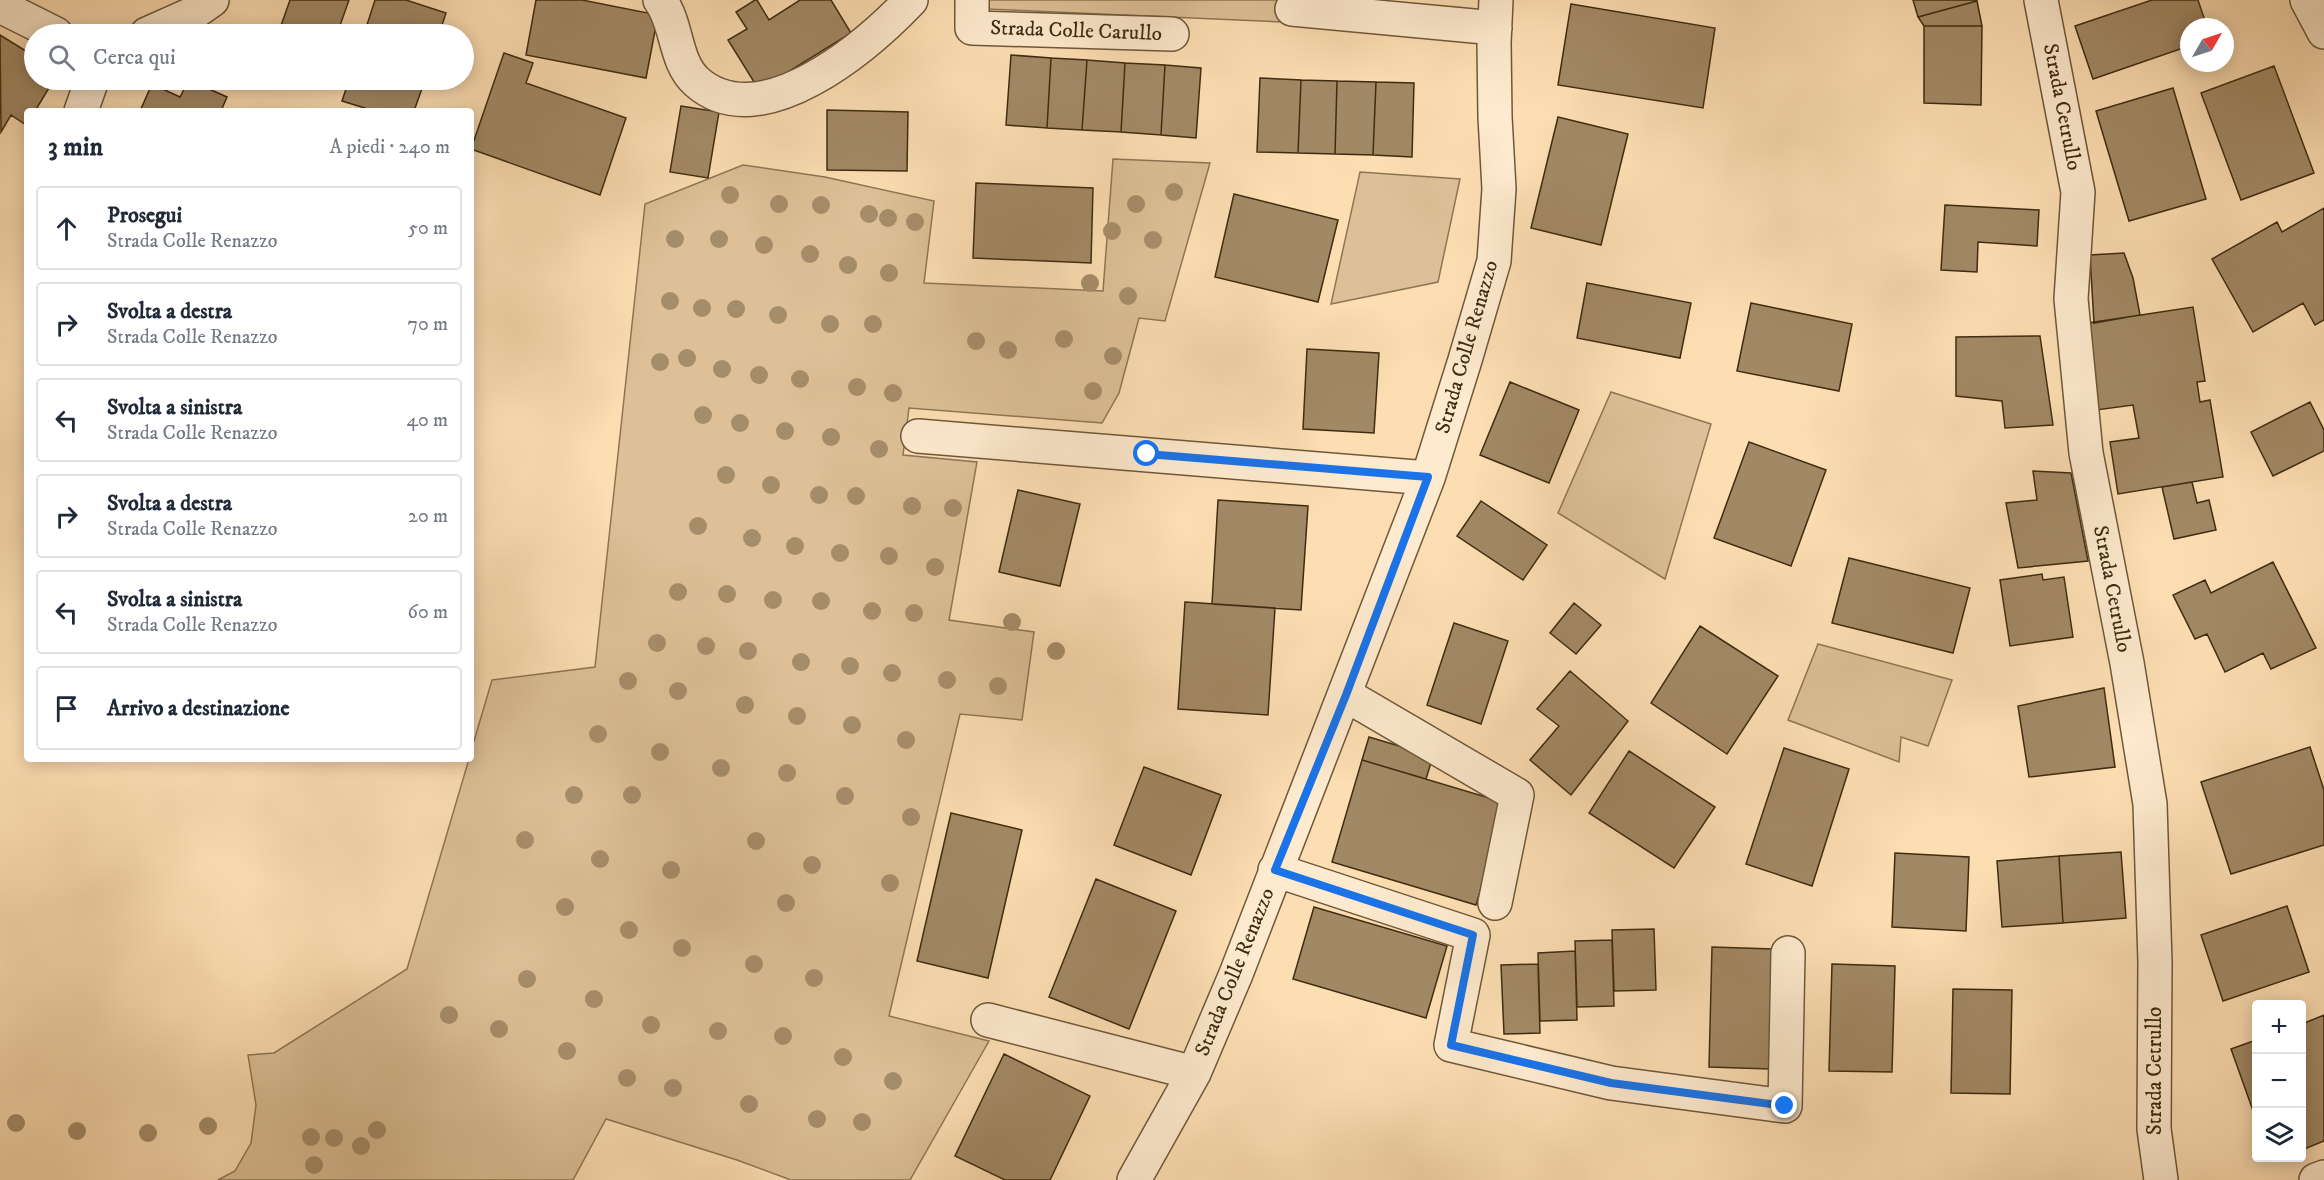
<!DOCTYPE html>
<html lang="it">
<head>
<meta charset="utf-8">
<style>
  body { margin:0; font-family:"IM FELL DW Pica",serif; background:#f2f2f3; color:#1f2937 }
  .controls { position:absolute; right:18px; bottom:18px; display:grid; overflow:hidden; border-radius:6px; box-shadow:0 3px 15px #0003 }
  .controls button { width:54px; height:54px; display:grid; place-items:center; padding:0; border:0; border-bottom:2px solid #e0e1e3; background:#fff; color:#1f2937; font:30px sans-serif }
  .compass { position:absolute; left:2180px; top:18px; width:54px; height:54px; border-radius:50%; background:#fff; box-shadow:0 3px 15px #0003; rotate:51deg }
  .stop { position:absolute; width:18px; height:18px; margin:-14px; border:4px solid #1a73e8; border-radius:50%; background:#fff }
  .stop.end { background:#1a73e8; border-color:#fff; box-shadow:0 2px 6px #0008 }
  .list { margin:0; padding:0; list-style:none }
  h2 { display:flex; justify-content:space-between; align-items:center; height:78px; margin:0; padding:0 24px; font-size:26px }
  h2 small { font-size:20px; font-weight:400; color:#747a83 }
  .list li { display:grid; grid-template-columns:39px 1fr auto; gap:18px; align-items:center; box-sizing:border-box; height:84px; margin:0 12px 12px; padding:0 12px; border:2px solid #e0e1e3; border-radius:6px }
  .list b { display:block; font-size:22px; white-space:nowrap }
  .list p { margin:0; font-size:20px; white-space:nowrap; color:#747a83 }
  .list em { font-size:20px; font-style:normal; color:#747a83 }
  .icon { flex:none; width:33px; height:33px; fill:none; stroke:currentColor; stroke-width:2; stroke-linecap:round; stroke-linejoin:round }
  .map { position:relative; flex:none; width:2324px; height:1180px; overflow:hidden }
  .search { position:absolute; background:#fff; box-shadow:0 3px 15px #0003; left:24px; top:24px; width:450px; height:66px; display:flex; align-items:center; gap:15px; box-sizing:border-box; padding:0 21px; border-radius:33px; color:#747a83; font-size:22px }
  .panel { position:absolute; background:#fff; box-shadow:0 3px 15px #0003; left:24px; top:108px; width:450px; height:654px; border-radius:6px }
  .map>svg:first-child { display:block }
</style>
</head>
<body>
<div class="map">
<svg width="2324" height="1180" viewBox="0 0 2324 1180">
  <rect width="100%" height="100%" fill="#fddeb3"/>
  <filter id="stains"><feTurbulence type="fractalNoise" baseFrequency=".00333" numOctaves="4"/><feColorMatrix values="0 0 0 0 .2 0 0 0 0 .09 0 0 0 0 .02 0 0 0 .5 -.17"/></filter>
  <radialGradient id="worn" r=".72"><stop offset=".6" stop-color="#630" stop-opacity="0"/><stop offset="1" stop-color="#630" stop-opacity=".3"/></radialGradient>
  <path fill="#ddc097" stroke="#8e7654" stroke-width="1.5" d="M987 0H1282V22L987 9Z
    M1113 159 1210 163 1165 321 1139 318 1119 393 1102 423 909 408 903 455 977 462 949 620 1034 632 1022 720 960 714 889 1016 989 1041 910 1180H791L737 1160 606 1119 573 1180H218L235 1171 251 1143 256 1105 248 1055 274 1053 407 969 469 759H471V751L492 680 595 667 645 204 743 165 825 177 934 201 924 283 1103 291Z
    M1360 172 1460 179 1438 282 1331 304Z
    M1611 392 1711 424 1665 579 1558 513Z
    M1818 644 1952 680 1928 746 1901 737 1899 762 1788 720Z"/>
  <path fill="#a28965" stroke="#3f2c11" stroke-width="1.5" d="M290 0H349L337 34H278Z
    M375 0H406L446 13 439 34H364Z
    M536 0H582L658 15 646 78 526 55Z
    M755 0H757L769 20 800 0H831L851 33 759 90 728 40 747 29 736 12Z
    M1913 0H1977V1L1918 17Z
    M2152 0H2198L2207 27H2189V46L2093 79 2075 26Z
    M1977 1 1982 26H1924L1918 17Z
    M1571 4 1715 28 1703 108 1558 85Z
    M1924 26H1982L1981 105 1924 103Z
    M0 35 34 56V80H47L52 83 35 111H27L26 125 11 115 1 132Z
    M504 53 533 63 526 83 626 118 600 195 471 149Z
    M1011 55 1051 58 1047 128 1006 125Z
    M1051 58 1087 60 1082 130 1047 128Z
    M1087 60 1125 63 1121 132 1082 130Z
    M1125 63 1165 65 1161 135 1121 132Z
    M1165 65 1201 68 1196 138 1161 135Z
    M2274 66 2314 173 2241 200 2201 93Z
    M1260 78 1301 80 1298 153 1257 152Z
    M189 80 227 97 221 111H140L152 84 180 97Z
    M349 80H425L414 111H374L342 101Z
    M1301 80 1337 81 1335 154 1298 153Z
    M1337 81 1376 82 1373 155 1335 154Z
    M1376 82 1414 83 1412 157 1373 155Z
    M2173 88 2206 199 2129 221 2096 111Z
    M681 106 719 112 708 178 670 172Z
    M827 110 908 112 907 171 827 170Z
    M1558 117 1628 134 1601 245 1531 228Z
    M976 183 1093 188 1091 263 973 258Z
    M1234 194 1338 220 1318 302 1215 277Z
    M1945 205 2039 210 2037 246 1978 242 1977 272 1941 270Z
    M2324 208V320L2315 325 2303 303 2253 332 2212 259 2277 222 2282 232Z
    M2124 253 2133 278 2140 315 2094 323 2090 255Z
    M1587 283 1691 303 1680 358 1577 338Z
    M1751 303 1852 324 1839 391 1737 371Z
    M2193 307 2205 381 2197 382 2200 402 2210 400 2223 477 2118 494 2110 442 2139 438 2133 405 2096 410 2082 324Z
    M2040 336 2053 425 2005 428 2002 401 1956 396V337Z
    M1307 349 1379 353 1374 433 1303 429Z
    M1510 382 1579 410 1549 483 1480 455Z
    M2310 402 2324 430V451L2273 476 2251 432Z
    M1749 442 1826 470 1791 566 1714 538Z
    M2033 471 2071 473 2088 561 2018 568 2006 503 2037 500Z
    M2192 482 2197 503 2209 500 2216 530 2174 539 2162 487Z
    M1018 490 1080 504 1060 586 999 572Z
    M1218 500 1308 506 1301 610 1212 604Z
    M1481 501 1547 545 1523 580 1457 536Z
    M1849 558 1970 588 1953 653 1832 623Z
    M2273 562 2316 648 2271 669 2263 653 2225 672 2207 634 2195 639 2173 595 2205 580 2211 593Z
    M2042 574 2043 580 2064 577 2073 637 2010 646 2000 580Z
    M1185 602 1275 608 1268 715 1178 709Z
    M1574 603 1601 625 1576 654 1550 633Z
    M1454 623 1508 641 1481 724 1427 705Z
    M1700 626 1778 676 1727 754 1651 703Z
    M1570 671 1628 721 1571 795 1530 760 1559 726 1537 709Z
    M2104 688 2115 767 2029 777 2018 706Z
    M1369 737 1433 756 1426 779 1362 760Z
    M2310 747 2324 790V845L2231 874 2201 782Z
    M1784 748 1849 769 1812 886 1746 864Z
    M1629 751 1715 807 1674 868 1589 813Z
    M1362 760 1506 803 1476 905 1332 862Z
    M1144 767 1221 795 1191 875 1114 845Z
    M951 813 1022 830 988 978 917 961Z
    M2121 852 2126 918 2063 923 2059 856Z
    M1895 853 1969 857 1966 931 1892 927Z
    M2059 856 2063 923 2002 927 1997 861Z
    M1096 879 1176 911 1129 1029 1049 997Z
    M2287 906 2309 972 2223 1001 2201 935Z
    M1314 907 1447 946 1426 1018 1293 979Z
    M1654 929 1656 990 1614 991 1612 930Z
    M1612 940 1614 1006 1577 1007 1575 941Z
    M1712 947 1773 949 1770 1069 1709 1067Z
    M1575 951 1577 1020 1540 1021 1538 953Z
    M1538 964 1540 1033 1504 1034 1501 965Z
    M1832 964 1895 966 1892 1072 1829 1071Z
    M1953 989 2012 990 2010 1094 1951 1093Z
    M2324 1015V1141L2302 1150V1024Z
    M2256 1040V1119L2231 1049Z
    M1004 1054 1090 1096 1050 1180H1005L955 1156Z"/>
  <g fill="none" stroke-linecap="round" stroke-linejoin="round">
    <defs>
      <path id="minor" d="M660 0C678 24 674 62 697 82 761 138 867 46 911 0
        M972 0V28L1172 34
        M2041 0 2078 192 2071 299 2086 453 2127 663 2150 804 2155 962 2154 1129 2161 1180
        M2307 0 2324 32
        M4 8 56 34
        M1292 9 1495 28
        M147 34 192 14 212 0
        M81 111 92 80
        M918 436 1428 478
        M1346 695 1517 795 1495 903
        M1275 870 1473 935 1451 1045 1611 1083 1785 1106 1788 953
        M988 1020 1194 1073
        M1134 1180 1194 1073 1236 974 1428 478 1465 360 1494 261 1499 189 1495 117 1494 43 1496 0
        M2316 1180 2324 1177"/>
    </defs>
    <use href="#minor" stroke="#6e583a" stroke-width="36"/>
    <use href="#minor" stroke="#feeace" stroke-width="33"/>
  </g>
  <g fill="#a68d69">
    <circle cx="1174" cy="192" r="9"/>
    <circle cx="730" cy="195" r="9"/>
    <circle cx="779" cy="204" r="9"/>
    <circle cx="1136" cy="204" r="9"/>
    <circle cx="821" cy="205" r="9"/>
    <circle cx="869" cy="214" r="9"/>
    <circle cx="888" cy="218" r="9"/>
    <circle cx="915" cy="222" r="9"/>
    <circle cx="1112" cy="231" r="9"/>
    <circle cx="675" cy="239" r="9"/>
    <circle cx="719" cy="239" r="9"/>
    <circle cx="1153" cy="240" r="9"/>
    <circle cx="764" cy="245" r="9"/>
    <circle cx="810" cy="254" r="9"/>
    <circle cx="848" cy="265" r="9"/>
    <circle cx="889" cy="273" r="9"/>
    <circle cx="1090" cy="283" r="9"/>
    <circle cx="1128" cy="296" r="9"/>
    <circle cx="670" cy="301" r="9"/>
    <circle cx="702" cy="308" r="9"/>
    <circle cx="736" cy="309" r="9"/>
    <circle cx="778" cy="315" r="9"/>
    <circle cx="830" cy="324" r="9"/>
    <circle cx="873" cy="324" r="9"/>
    <circle cx="1064" cy="339" r="9"/>
    <circle cx="976" cy="341" r="9"/>
    <circle cx="1008" cy="350" r="9"/>
    <circle cx="1113" cy="356" r="9"/>
    <circle cx="687" cy="358" r="9"/>
    <circle cx="660" cy="362" r="9"/>
    <circle cx="722" cy="369" r="9"/>
    <circle cx="759" cy="375" r="9"/>
    <circle cx="800" cy="379" r="9"/>
    <circle cx="857" cy="387" r="9"/>
    <circle cx="1093" cy="391" r="9"/>
    <circle cx="893" cy="393" r="9"/>
    <circle cx="703" cy="415" r="9"/>
    <circle cx="740" cy="423" r="9"/>
    <circle cx="785" cy="431" r="9"/>
    <circle cx="831" cy="437" r="9"/>
    <circle cx="879" cy="449" r="9"/>
    <circle cx="726" cy="475" r="9"/>
    <circle cx="771" cy="485" r="9"/>
    <circle cx="819" cy="495" r="9"/>
    <circle cx="856" cy="496" r="9"/>
    <circle cx="912" cy="506" r="9"/>
    <circle cx="953" cy="508" r="9"/>
    <circle cx="698" cy="526" r="9"/>
    <circle cx="752" cy="538" r="9"/>
    <circle cx="795" cy="546" r="9"/>
    <circle cx="840" cy="553" r="9"/>
    <circle cx="889" cy="556" r="9"/>
    <circle cx="935" cy="567" r="9"/>
    <circle cx="678" cy="592" r="9"/>
    <circle cx="727" cy="594" r="9"/>
    <circle cx="773" cy="600" r="9"/>
    <circle cx="821" cy="601" r="9"/>
    <circle cx="872" cy="611" r="9"/>
    <circle cx="914" cy="613" r="9"/>
    <circle cx="1012" cy="622" r="9"/>
    <circle cx="657" cy="643" r="9"/>
    <circle cx="706" cy="646" r="9"/>
    <circle cx="748" cy="651" r="9"/>
    <circle cx="1056" cy="651" r="9"/>
    <circle cx="801" cy="662" r="9"/>
    <circle cx="850" cy="666" r="9"/>
    <circle cx="892" cy="673" r="9"/>
    <circle cx="947" cy="680" r="9"/>
    <circle cx="628" cy="681" r="9"/>
    <circle cx="998" cy="686" r="9"/>
    <circle cx="678" cy="691" r="9"/>
    <circle cx="745" cy="705" r="9"/>
    <circle cx="797" cy="716" r="9"/>
    <circle cx="852" cy="725" r="9"/>
    <circle cx="598" cy="734" r="9"/>
    <circle cx="906" cy="740" r="9"/>
    <circle cx="660" cy="752" r="9"/>
    <circle cx="721" cy="768" r="9"/>
    <circle cx="787" cy="773" r="9"/>
    <circle cx="574" cy="795" r="9"/>
    <circle cx="632" cy="795" r="9"/>
    <circle cx="845" cy="796" r="9"/>
    <circle cx="911" cy="817" r="9"/>
    <circle cx="525" cy="840" r="9"/>
    <circle cx="756" cy="841" r="9"/>
    <circle cx="600" cy="859" r="9"/>
    <circle cx="812" cy="865" r="9"/>
    <circle cx="671" cy="870" r="9"/>
    <circle cx="890" cy="883" r="9"/>
    <circle cx="786" cy="903" r="9"/>
    <circle cx="565" cy="907" r="9"/>
    <circle cx="629" cy="930" r="9"/>
    <circle cx="682" cy="948" r="9"/>
    <circle cx="754" cy="964" r="9"/>
    <circle cx="814" cy="978" r="9"/>
    <circle cx="527" cy="979" r="9"/>
    <circle cx="594" cy="999" r="9"/>
    <circle cx="449" cy="1015" r="9"/>
    <circle cx="651" cy="1025" r="9"/>
    <circle cx="499" cy="1029" r="9"/>
    <circle cx="718" cy="1031" r="9"/>
    <circle cx="783" cy="1036" r="9"/>
    <circle cx="567" cy="1051" r="9"/>
    <circle cx="843" cy="1057" r="9"/>
    <circle cx="627" cy="1078" r="9"/>
    <circle cx="893" cy="1081" r="9"/>
    <circle cx="673" cy="1088" r="9"/>
    <circle cx="749" cy="1104" r="9"/>
    <circle cx="817" cy="1119" r="9"/>
    <circle cx="862" cy="1122" r="9"/>
    <circle cx="16" cy="1123" r="9"/>
    <circle cx="208" cy="1126" r="9"/>
    <circle cx="377" cy="1130" r="9"/>
    <circle cx="77" cy="1131" r="9"/>
    <circle cx="148" cy="1133" r="9"/>
    <circle cx="311" cy="1137" r="9"/>
    <circle cx="334" cy="1138" r="9"/>
    <circle cx="361" cy="1146" r="9"/>
    <circle cx="314" cy="1165" r="9"/>
  </g>
  <g fill="none" stroke-linecap="round" stroke-linejoin="round">
    <path stroke="#1a73e8" stroke-width="8" d="M1147 454 1428 477 1346 695 1275 870 1473 935 1451 1045 1611 1083 1785 1106"/>
  </g>
  <g text-anchor="middle" dominant-baseline="central" stroke-width="4.5" stroke-linejoin="round" paint-order="stroke">
    <g font-size="21" fill="#3f2c11" stroke="#feeace">
      <text transform="translate(1076 31) rotate(2)">Strada Colle Carullo</text>
      <text transform="translate(2062 107) rotate(79)">Strada Cetrullo</text>
      <text transform="translate(1467 347) rotate(-74)">Strada Colle Renazzo</text>
      <text transform="translate(2112 589) rotate(79)">Strada Cetrullo</text>
      <text transform="translate(1235 972) rotate(-68)">Strada Colle Renazzo</text>
      <text transform="translate(2155 1071) rotate(-90)">Strada Cetrullo</text>
    </g>
  </g>
  <rect width="100%" height="100%" filter="url(#stains)"/>
  <rect width="100%" height="100%" fill="url(#worn)"/>
</svg>
<div class="controls">
<button>+</button>
<button>−</button>
<button><svg class="icon" aria-label="layers" viewBox="0 0 24 24"><path d="M12 4l9 5-9 5-9-5zM3 14l9 5 9-5"/></svg></button>
</div>
<svg class="compass" viewBox="-18 -18 36 36"><path d="M0-13l5 13h-10z" fill="#e53935"/><path d="M0 13l5-13h-10z" fill="#747a83"/></svg>
<div class="stop" style="left:1147px;top:454px"></div>
<div class="stop end" style="left:1785px;top:1106px"></div>
<div class="search"><svg class="icon" aria-label="search" viewBox="0 0 24 24"><circle cx="10" cy="10" r="6"/><path d="M15 15l6 6"/></svg>Cerca qui</div>
<section class="panel">
<h2>3 min<small>A piedi · 240 m</small></h2>
<ul class="list">
<li><svg class="icon" aria-label="ahead" viewBox="0 0 24 24"><path d="M12 20V5M6 11l6-6 6 6"/></svg><div><b>Prosegui</b><p>Strada Colle Renazzo</p></div><em>50 m</em></li>
<li><svg class="icon" aria-label="right" viewBox="0 0 24 24"><path d="M7 20v-9h11M14 6l5 5-5 5"/></svg><div><b>Svolta a destra</b><p>Strada Colle Renazzo</p></div><em>70 m</em></li>
<li><svg class="icon" aria-label="left" viewBox="0 0 24 24"><path d="M17 20v-9H6M10 6l-5 5 5 5"/></svg><div><b>Svolta a sinistra</b><p>Strada Colle Renazzo</p></div><em>40 m</em></li>
<li><svg class="icon" aria-label="right" viewBox="0 0 24 24"><path d="M7 20v-9h11M14 6l5 5-5 5"/></svg><div><b>Svolta a destra</b><p>Strada Colle Renazzo</p></div><em>20 m</em></li>
<li><svg class="icon" aria-label="left" viewBox="0 0 24 24"><path d="M17 20v-9H6M10 6l-5 5 5 5"/></svg><div><b>Svolta a sinistra</b><p>Strada Colle Renazzo</p></div><em>60 m</em></li>
<li><svg class="icon" aria-label="arrive" viewBox="0 0 24 24"><path d="M6 21V4h12l-3 4 3 4H6"/></svg><div><b>Arrivo a destinazione</b></div></li>
</ul>
</section>
</div>
</body>
</html>
